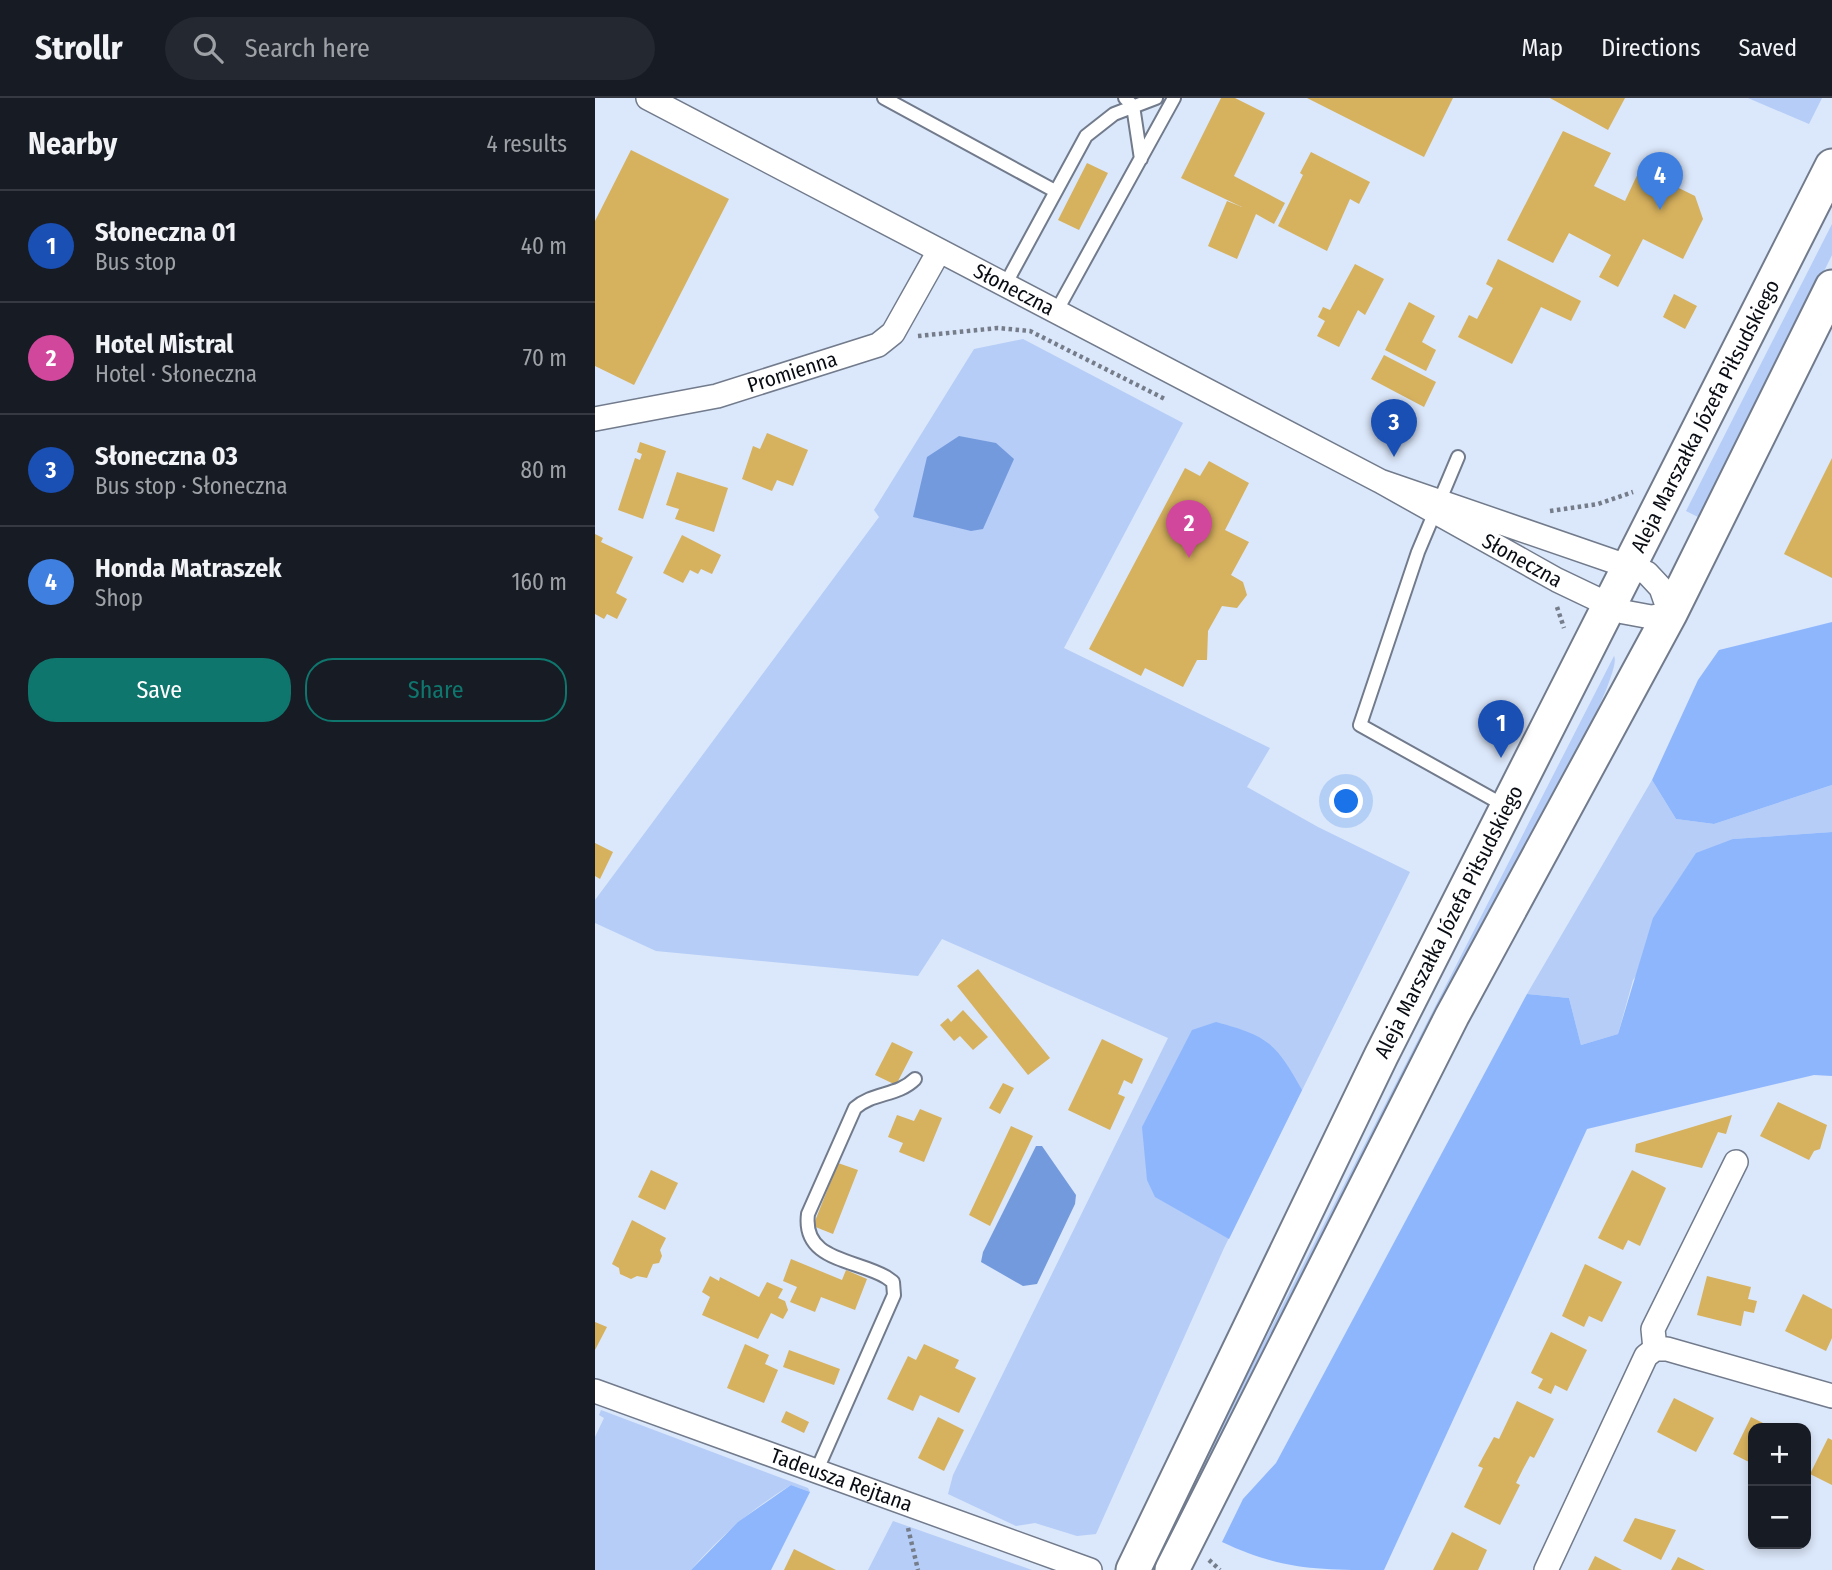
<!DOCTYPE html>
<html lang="en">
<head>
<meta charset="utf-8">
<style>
  body { margin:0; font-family:"Fira Sans Condensed",sans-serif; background:#242831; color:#f1f3f6 }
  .controls { position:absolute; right:21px; bottom:21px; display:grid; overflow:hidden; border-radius:14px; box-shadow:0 4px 10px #0003 }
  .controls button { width:63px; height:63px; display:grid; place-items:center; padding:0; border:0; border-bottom:2px solid #363941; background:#171b24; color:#f1f3f6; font:35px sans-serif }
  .you { position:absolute; left:752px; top:704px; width:24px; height:24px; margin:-18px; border:5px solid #fff; border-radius:50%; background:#1a73e8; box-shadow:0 0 0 10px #1a73e833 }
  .badge { display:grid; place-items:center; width:46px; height:46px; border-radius:50%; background:#0f766e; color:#fff; font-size:23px; font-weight:700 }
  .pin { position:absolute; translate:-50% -58px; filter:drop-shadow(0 2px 4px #0008) }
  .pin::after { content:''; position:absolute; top:37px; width:24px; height:21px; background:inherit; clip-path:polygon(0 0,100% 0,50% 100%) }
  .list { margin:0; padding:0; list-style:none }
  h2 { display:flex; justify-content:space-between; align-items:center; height:91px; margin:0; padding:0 28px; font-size:30px }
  h2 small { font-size:23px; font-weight:400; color:#9ea1a6 }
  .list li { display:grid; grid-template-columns:46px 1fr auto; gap:21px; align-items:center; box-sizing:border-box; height:112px; padding:0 28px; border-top:2px solid #363941 }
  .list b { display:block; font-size:26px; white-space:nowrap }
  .list p { margin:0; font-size:23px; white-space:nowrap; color:#9ea1a6 }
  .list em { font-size:23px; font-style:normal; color:#9ea1a6 }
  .actions { display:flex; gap:14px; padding:21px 28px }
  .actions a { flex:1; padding:16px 0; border:2px solid #0f766e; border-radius:28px; text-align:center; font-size:24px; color:#0f766e }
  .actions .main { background:#0f766e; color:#fff }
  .icon { flex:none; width:38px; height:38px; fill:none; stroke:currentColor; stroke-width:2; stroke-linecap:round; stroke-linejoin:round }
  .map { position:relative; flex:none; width:1237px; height:1472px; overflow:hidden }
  header { display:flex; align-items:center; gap:42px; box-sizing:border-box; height:98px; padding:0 35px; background:#171b24; border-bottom:2px solid #363941 }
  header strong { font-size:33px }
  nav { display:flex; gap:38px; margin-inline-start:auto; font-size:24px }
  .search { width:490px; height:63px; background:#242831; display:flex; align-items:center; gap:18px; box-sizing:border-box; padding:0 24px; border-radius:38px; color:#9ea1a6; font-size:26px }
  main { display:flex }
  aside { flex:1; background:#171b24 }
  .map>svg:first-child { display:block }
</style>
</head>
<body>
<header>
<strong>Strollr</strong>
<div class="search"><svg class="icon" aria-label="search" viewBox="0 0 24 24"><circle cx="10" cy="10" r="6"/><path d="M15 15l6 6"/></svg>Search here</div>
<nav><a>Map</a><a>Directions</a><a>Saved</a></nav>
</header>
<main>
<aside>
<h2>Nearby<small>4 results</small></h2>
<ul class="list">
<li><span class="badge" style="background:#1a4fb4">1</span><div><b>Słoneczna 01</b><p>Bus stop</p></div><em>40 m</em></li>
<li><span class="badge" style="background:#d1479c">2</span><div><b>Hotel Mistral</b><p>Hotel · Słoneczna</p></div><em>70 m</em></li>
<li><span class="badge" style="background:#1a4fb4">3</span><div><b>Słoneczna 03</b><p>Bus stop · Słoneczna</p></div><em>80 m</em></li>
<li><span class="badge" style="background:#3f7fe0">4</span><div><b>Honda Matraszek</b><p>Shop</p></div><em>160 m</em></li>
</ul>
<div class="actions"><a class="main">Save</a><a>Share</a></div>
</aside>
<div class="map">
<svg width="1237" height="1472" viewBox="0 0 1237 1472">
  <rect width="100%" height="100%" fill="#dbe7fa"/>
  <path fill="#b5cdf7" d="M1153 0H1227L1214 26Z
    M1237 126V157L1112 410 1107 421 1091 413Z
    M428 241 588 325 469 550 675 650 652 689 723 729 815 774 629 1150 501 1436 482 1438 440 1425 421 1428 353 1396 358 1377 573 940 347 841 323 878 61 853 0 825V802L284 419 279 412 379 251Z
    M1019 558C1028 571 960 698 949 720 833 959 706 1193 583 1429L576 1426Z
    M1057 682 1081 721 1119 726 1237 687V734L1138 741 1038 882 1023 936 986 947 974 900 932 896Z
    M6 1312 213 1390 215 1394 196 1387C158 1410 125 1438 96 1472H0V1339L9 1320 4 1317Z
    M298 1423 437 1472H273Z"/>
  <path fill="#8eb6fc" d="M1237 524V687L1119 726 1081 721 1057 682 1103 582 1124 552Z
    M1237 734V978L1219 977 992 1031 789 1472C725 1472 686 1472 627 1444L648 1401 681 1365 932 896 974 900 986 947 1023 936 1058 820 1101 755 1138 741Z
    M621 924C673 938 681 945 707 992L634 1141 560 1099 552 1082 547 1029 597 932Z
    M196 1387 215 1394 176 1472H96L143 1424Z"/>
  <path fill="#749ade" d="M364 338 401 345 419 361 388 431 376 433 318 419 332 359Z
    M441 1048H447L481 1097 480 1106 442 1186 428 1188 386 1164 388 1154Z"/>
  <path fill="#d6b15e" d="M626 0H640L670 15 639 78 690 105 679 126 661 116 642 161 613 148 632 103 647 109 586 80Z
    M712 0H858L829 59Z
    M955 0H1030L1013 32Z
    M968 33 1016 55 999 88 1030 103 1045 71 1100 98 1108 121 1088 161 1048 141 1023 189 1004 179 1016 157 974 135 958 165 912 142Z
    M36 52 134 101 39 287 0 268V123Z
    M716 54 775 84 764 106 755 101 732 153 683 128 708 77 705 75Z
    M492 65 513 75 484 132 463 122Z
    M903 161 986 203 976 223 946 209 917 266 863 239 874 217 882 221 898 190 891 186Z
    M760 166 789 181 770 217 763 212 744 249 722 238 730 223 723 219 728 209 735 212Z
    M1079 196 1102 208 1090 231 1068 219Z
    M814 204 840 218 827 244 841 252 831 273 790 252Z
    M789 257 841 284 829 309 776 281Z
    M172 335 213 352 198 388 182 382 177 393 147 381 158 348 165 351Z
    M45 344 71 353 48 421 23 412 40 360 45 362 47 356 42 354Z
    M1237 360V480L1189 456Z
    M614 363 654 385 630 432 654 444 636 477 648 484 652 497 642 510 627 508 613 533 612 562H602L588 589 550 570 546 578 494 551 590 370 605 378Z
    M82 374 133 390 119 434 80 421 84 411 71 407Z
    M0 436 8 440 6 444 38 459 21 495 32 501 22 521 12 516 9 521 0 516Z
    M87 437 126 457 117 476 106 471 103 476 95 472 88 485 68 475Z
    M0 745 18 754 5 781 0 778Z
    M383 871 455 960 433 977 362 888Z
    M368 912 393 939 378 952 365 938 359 943 345 927 353 920 356 924Z
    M507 941 548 961 537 986 529 982 523 996 530 999 515 1032 473 1012Z
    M297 944 318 954 301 987 280 977Z
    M408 985 419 990 405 1016 394 1010Z
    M1183 1004 1232 1027 1225 1051 1219 1053 1214 1062 1165 1038Z
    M325 1011 347 1020 329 1064 304 1054 308 1045 293 1039 302 1017 319 1023Z
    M1137 1017 1131 1036 1123 1034 1107 1070 1040 1054 1041 1046Z
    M416 1028 438 1038 395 1128 374 1117Z
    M243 1065 263 1072 238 1136 218 1128Z
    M56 1072 83 1085 70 1112 43 1099Z
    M1037 1072 1071 1090 1045 1148 1033 1142 1028 1152 1003 1140Z
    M37 1122 71 1140 65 1152 67 1158 64 1165 58 1166 52 1180 42 1178 36 1181 25 1176 24 1170 17 1166Z
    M196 1161 247 1182 251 1172 272 1181 260 1212 226 1199 220 1214 195 1204 202 1189 188 1183Z
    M990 1166 1027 1184 1007 1224 994 1218 989 1229 967 1218Z
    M115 1178 124 1183 125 1179 164 1199 172 1184 188 1191 183 1200 190 1203 193 1212 188 1221 176 1215 163 1241 107 1217 115 1199 107 1194Z
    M1112 1178 1156 1189 1153 1201 1162 1203 1159 1215 1149 1213 1146 1228 1102 1217Z
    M1208 1196 1237 1211V1240L1231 1253 1190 1233Z
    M0 1224 12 1229 0 1252Z
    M956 1234 992 1252 972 1293 960 1287 956 1296 943 1290 948 1281 936 1275Z
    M150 1246 174 1257 170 1266 183 1272 169 1305 132 1290Z
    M329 1246 364 1262 360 1270 381 1280 364 1315 325 1297 318 1313 292 1301 313 1258 321 1262Z
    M194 1252 245 1271 239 1287 188 1269Z
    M1079 1300 1119 1320 1101 1354 1062 1334Z
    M922 1303 959 1321 939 1360 935 1358 928 1371 921 1385 925 1387 905 1427 869 1409 888 1370 883 1368 899 1339 904 1341Z
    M191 1313 214 1324 209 1335 186 1324Z
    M343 1319 369 1332 349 1373 323 1360Z
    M1156 1319 1178 1330H1158V1366L1138 1356Z
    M1233 1340 1237 1342V1387L1215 1376Z
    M1040 1420 1081 1432 1066 1462 1028 1443Z
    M857 1434 892 1452 883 1472H838Z
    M199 1451 241 1472H189Z
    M1000 1458 1027 1472H993Z
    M1083 1459 1098 1466 1110 1472H1076Z"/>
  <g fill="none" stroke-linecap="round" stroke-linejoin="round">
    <defs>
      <path id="lane" d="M289 0 460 93
        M530 0 538 8 546 61
        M410 187 491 38 519 16 561 0
        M461 214 579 0
        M863 359 823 454 765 627 912 709
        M221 1374 299 1197 298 1184 291 1179C260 1161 207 1163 213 1116L260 1010C278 994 303 998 320 981"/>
      <g id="street">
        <path id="s1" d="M53 0 785 383 962 482 1029 514 1056 519 1075 516 1066 490 1052 475 785 383"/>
        <path id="s2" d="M0 321 122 298 283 247 298 235 344 153"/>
        <path d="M1060 1251 1058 1231 1141 1064"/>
        <path id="s3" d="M0 1293 495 1472"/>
        <path d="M951 1472 1051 1258 1060 1251H1072L1237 1298"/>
      </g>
      <g id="secondary">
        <path id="s4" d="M538 1472 786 958 1237 68"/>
        <path d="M577 1472 857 918 1075 516 1237 189"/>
      </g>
    </defs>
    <use href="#lane" stroke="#717b8c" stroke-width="16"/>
    <use href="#street" stroke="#717b8c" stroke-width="26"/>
    <use href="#secondary" stroke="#717b8c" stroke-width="37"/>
    <path stroke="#757d8a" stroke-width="4.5" stroke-dasharray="3.5 3.5" stroke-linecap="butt" d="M323 238 403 230 435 233 570 301
      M955 413 1003 406 1038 394
      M962 509 969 530
      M313 1430 323 1472
      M614 1462 625 1472"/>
    <use href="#lane" stroke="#fff" stroke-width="12"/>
    <use href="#street" stroke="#fff" stroke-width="23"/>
    <use href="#secondary" stroke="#fff" stroke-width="33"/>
  </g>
  <g text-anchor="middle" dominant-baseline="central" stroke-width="6" stroke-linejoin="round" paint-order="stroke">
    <g font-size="21" fill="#090d13" stroke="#eff3fb">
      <text stroke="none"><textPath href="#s1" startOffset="413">Słoneczna</textPath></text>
      <text stroke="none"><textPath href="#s2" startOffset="203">Promienna</textPath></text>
      <text stroke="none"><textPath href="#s4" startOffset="1288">Aleja Marszałka Józefa Piłsudskiego</textPath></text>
      <text stroke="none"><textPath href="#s1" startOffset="989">Słoneczna</textPath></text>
      <text stroke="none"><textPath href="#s4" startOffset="721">Aleja Marszałka Józefa Piłsudskiego</textPath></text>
      <text stroke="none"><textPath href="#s3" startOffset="262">Tadeusza Rejtana</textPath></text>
    </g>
  </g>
</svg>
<div class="controls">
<button>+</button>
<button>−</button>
</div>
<div class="you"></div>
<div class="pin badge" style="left:906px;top:660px;background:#1a4fb4">1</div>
<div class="pin badge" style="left:594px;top:460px;background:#d1479c">2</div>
<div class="pin badge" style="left:799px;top:359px;background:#1a4fb4">3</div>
<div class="pin badge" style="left:1065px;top:112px;background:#3f7fe0">4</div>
</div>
</main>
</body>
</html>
